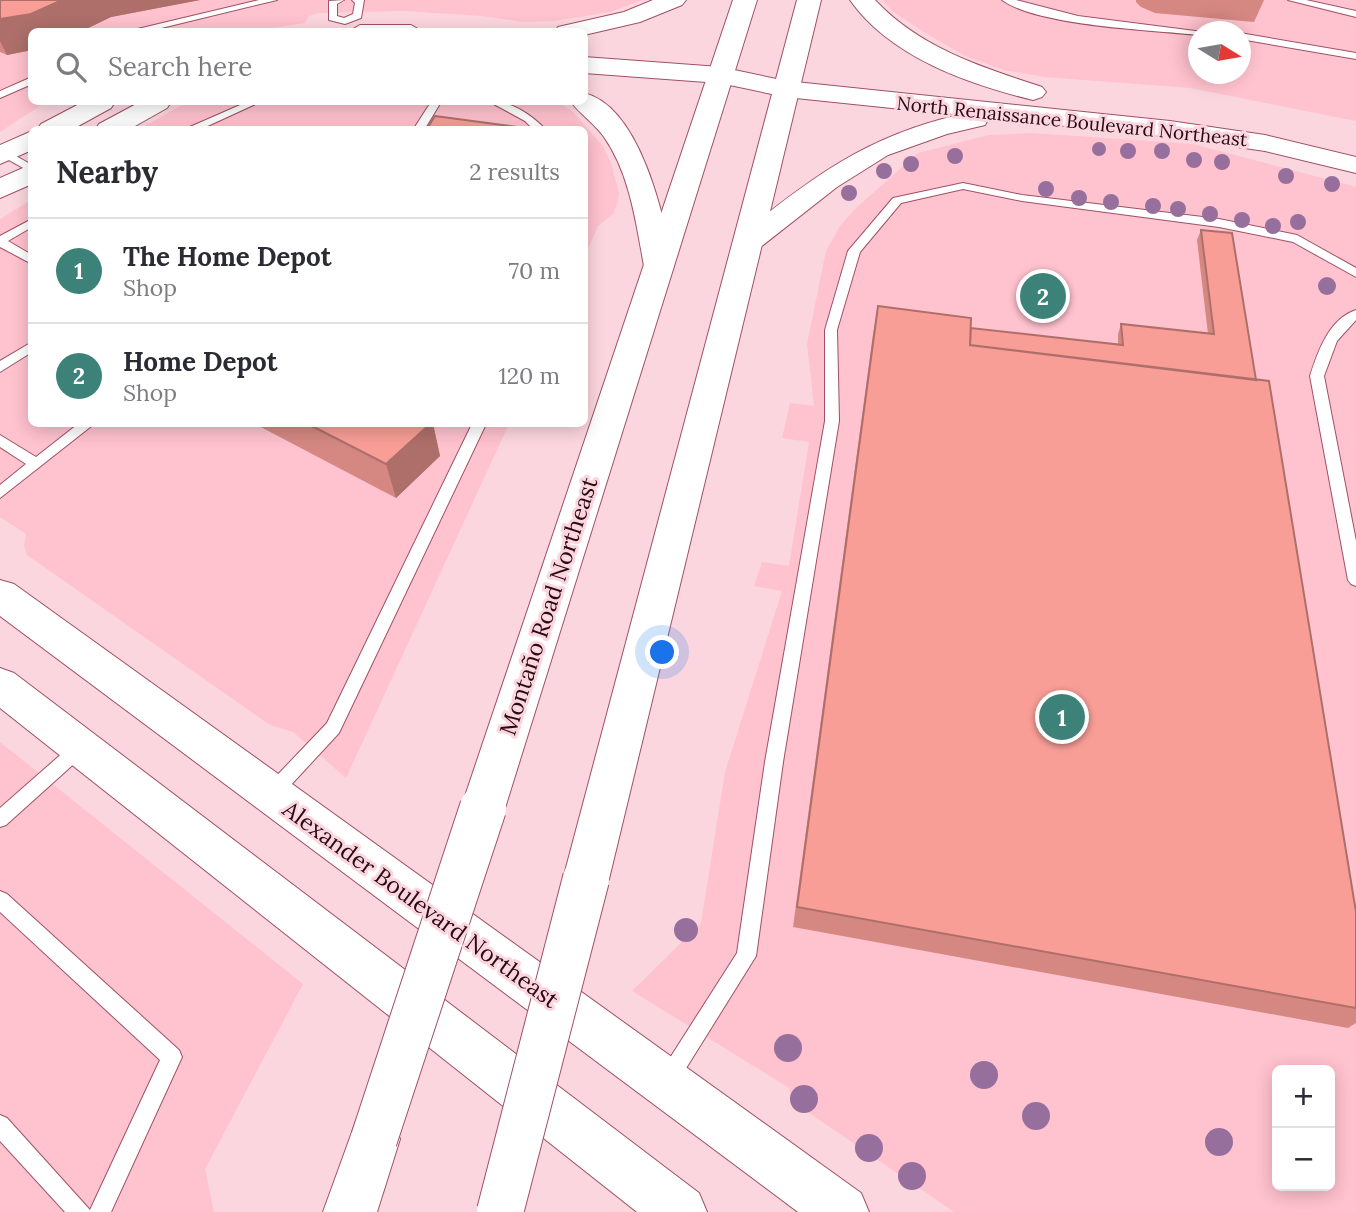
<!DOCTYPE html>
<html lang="en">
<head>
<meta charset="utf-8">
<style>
  body { margin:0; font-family:Lora,serif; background:#f2f2f3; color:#2b2b33 }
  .controls { position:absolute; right:21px; bottom:21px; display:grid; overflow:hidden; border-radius:10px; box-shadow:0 4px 18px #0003 }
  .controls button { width:63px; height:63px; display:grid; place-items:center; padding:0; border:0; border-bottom:2px solid #e1e1e2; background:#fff; color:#2b2b33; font:35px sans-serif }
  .compass { position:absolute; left:1188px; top:21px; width:63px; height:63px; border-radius:50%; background:#fff; box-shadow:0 4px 18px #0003; rotate:101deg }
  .you { position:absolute; left:663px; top:653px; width:24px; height:24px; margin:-18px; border:5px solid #fff; border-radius:50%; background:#1a73e8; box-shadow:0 0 0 10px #1a73e833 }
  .badge { display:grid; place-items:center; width:46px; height:46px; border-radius:50%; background:#3c8279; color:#fff; font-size:23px; font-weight:700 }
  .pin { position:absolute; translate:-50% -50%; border:4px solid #fff; box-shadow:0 2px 7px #0006 }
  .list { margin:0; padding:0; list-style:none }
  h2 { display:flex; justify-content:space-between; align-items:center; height:91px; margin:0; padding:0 28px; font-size:30px }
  h2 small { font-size:23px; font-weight:400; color:#7c7c81 }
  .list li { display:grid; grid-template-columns:46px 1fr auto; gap:21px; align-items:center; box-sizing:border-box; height:105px; padding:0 28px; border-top:2px solid #e1e1e2 }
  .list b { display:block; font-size:26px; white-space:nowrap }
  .list p { margin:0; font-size:23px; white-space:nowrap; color:#7c7c81 }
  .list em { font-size:23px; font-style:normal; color:#7c7c81 }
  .icon { flex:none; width:38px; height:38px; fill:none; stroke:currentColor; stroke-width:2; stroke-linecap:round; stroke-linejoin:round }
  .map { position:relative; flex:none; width:1356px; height:1212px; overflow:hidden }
  .search { position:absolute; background:#fff; box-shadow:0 4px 18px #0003; left:28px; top:28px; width:560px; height:77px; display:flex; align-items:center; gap:18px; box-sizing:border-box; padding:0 24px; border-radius:10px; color:#7c7c81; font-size:26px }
  .panel { position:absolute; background:#fff; box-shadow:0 4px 18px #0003; left:28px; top:126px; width:560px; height:301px; border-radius:10px }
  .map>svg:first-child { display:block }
</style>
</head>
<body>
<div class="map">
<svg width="1356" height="1212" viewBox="0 0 1356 1212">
  <rect width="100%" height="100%" fill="#fcd6de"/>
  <path fill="#ffc2cf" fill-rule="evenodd" d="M0 0H642L610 12 554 21 523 22 482 16 403 11 319 13 309 16 305 23 254 31 32 32V102H46L0 132Z
    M883 0H1356V121L1190 88 1044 77 1004 70 965 56 922 31 891 10ZM1198 32H1240V74H1198Z
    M187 102H557L572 111 603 146 611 163 619 193 618 202 613 214 598 226 585 256 584 130H138Z
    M1032 133 1193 144 1356 187V1212H954L793 1102 789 1088 632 991 701 923 725 772 782 591 754 586 762 562 789 566 809 442 782 438 790 403 814 406 807 344 826 251 840 226 856 208 918 153 989 135ZM1277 1070H1330V1186H1277Z
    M31 200 32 424H509L346 778 293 732 270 725 27 555 24 545 26 534 0 517V219Z
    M0 742 303 984 205 1169 214 1212H0Z"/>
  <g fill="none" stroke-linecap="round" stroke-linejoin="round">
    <defs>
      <path id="service" d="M259 0H277L145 32H125Z
        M344 0 337 4V16L344 18 353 14 355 3 352 0H364L361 18 345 24 329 20V1Z
        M1002 0H1016L1078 16 1203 32H1198V35C1151 30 1038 26 1002 0Z
        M1288 0H1306L1356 11V17Z
        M1240 33 1356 53V59L1240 39Z
        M32 77V84L0 98V91Z
        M247 102H260L199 130H183Z
        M431 102H441L424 130H413Z
        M490 102C510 100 532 115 546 130H534L525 121Z
        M0 147 32 165V173L0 155Z
        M963 183 1022 195 1219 219 1297 235 1356 268V277L1293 242 1219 227 1022 201 963 189 901 203 860 252 837 330 839 421 783 762 756 956 675 1086 668 1089 661 1086 658 1079 661 1072 737 953 765 762 825 421V330L848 251 893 198Z
        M32 219V227L8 241 32 255V264L0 247V236Z
        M1356 310V320L1337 341 1324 376 1356 541V586L1351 584 1348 580 1310 376C1318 351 1329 319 1356 310Z
        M32 342V352L0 372V361Z
        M78 424H94L0 498V485L26 464 0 447V435L36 457Z
        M472 424H486L339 733 277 800 271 802 265 800 262 794 265 788 327 723Z
        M80 741 86 743 89 748 86 753 6 825 0 827V808L74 743Z
        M0 891 7 894 179 1050 182 1057 111 1212H65L0 1141V1115L7 1118 90 1210 160 1060 0 912Z"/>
      <path id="tertiary" d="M653 0H686L682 5 640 22 584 35V32H555L558 27 624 12Z
        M850 0H875C920 48 981 67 1042 87L1046 92 1042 97 1033 100C968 84 890 57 850 0Z
        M360 25H411L423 32H348Z
        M584 57 720 67 786 81 1170 121 1265 135 1356 157V173L1265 151 1170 137 989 118 985 125 947 134 888 155 837 187 758 249 748 252 738 249 733 243 738 237C809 179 868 135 959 115L786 97 720 83 584 73Z
        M584 93C641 107 664 218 674 266L670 273 659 275 648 273 644 266C636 223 630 174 604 137 595 124 581 115 571 102H584Z
        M83 102H115L111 108 71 130H37L41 124Z
        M140 102H171L167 108 128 130H95L99 124Z
        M32 131V150L0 164V145Z
        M32 164V184L0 198V178Z
        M0 580 14 584 861 1193 869 1212H798L0 616Z
        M0 668 14 673 699 1193 707 1212H637L0 708Z"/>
      <path id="primary" d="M733 0H757L505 808 498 822 483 828 468 822 461 808Z
        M797 0H821L609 879 602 894 586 900 570 894 563 879Z
        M374 1113 392 1121 400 1139 377 1212H323L356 1121Z"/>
    </defs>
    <use href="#service" stroke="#a05065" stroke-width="2"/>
    <use href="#tertiary" stroke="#a05065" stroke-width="2"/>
    <use href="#primary" stroke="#a05065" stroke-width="2"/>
    <use href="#service" fill="#fff" fill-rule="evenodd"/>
    <use href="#tertiary" fill="#fff" fill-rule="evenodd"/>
    <use href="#primary" fill="#fff" fill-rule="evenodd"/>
    <defs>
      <path id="primary-bridge" d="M374 1139 483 808
        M500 1212 586 879"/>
    </defs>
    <use href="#primary-bridge" stroke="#a05065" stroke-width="48" stroke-linecap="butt"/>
    <use href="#primary-bridge" stroke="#fff" stroke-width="46"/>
  </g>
  <g fill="#976f9d">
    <circle cx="1099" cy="149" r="7"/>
    <circle cx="1128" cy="151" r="8"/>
    <circle cx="1162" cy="151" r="8"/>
    <circle cx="955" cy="156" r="8"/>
    <circle cx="1194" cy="160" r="8"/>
    <circle cx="1222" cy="162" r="8"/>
    <circle cx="911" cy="164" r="8"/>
    <circle cx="884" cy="171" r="8"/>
    <circle cx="1286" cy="176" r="8"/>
    <circle cx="1332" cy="184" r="8"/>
    <circle cx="1046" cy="189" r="8"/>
    <circle cx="849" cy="193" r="8"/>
    <circle cx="1079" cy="198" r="8"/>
    <circle cx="1111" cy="202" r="8"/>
    <circle cx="1153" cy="206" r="8"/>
    <circle cx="1178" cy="209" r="8"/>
    <circle cx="1210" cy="214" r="8"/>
    <circle cx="1242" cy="220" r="8"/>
    <circle cx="1298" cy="222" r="8"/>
    <circle cx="1273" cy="226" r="8"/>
    <circle cx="1327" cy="286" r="9"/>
    <circle cx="686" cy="930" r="12"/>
    <circle cx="788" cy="1048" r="14"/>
    <circle cx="984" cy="1075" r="14"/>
    <circle cx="804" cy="1099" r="14"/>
    <circle cx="1036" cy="1116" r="14"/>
    <circle cx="1219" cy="1142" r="14"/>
    <circle cx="869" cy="1148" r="14"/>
    <circle cx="912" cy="1176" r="14"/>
  </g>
  <path fill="#d58882" d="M0 0H200L111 17 80 32H32V50L7 55 0 52Z
    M1136 0H1264L1254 22 1155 13 1141 7 1136 2Z
    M1201 230 1256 380 1356 912V1023L1348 1028 793 927 873 334 878 306 971 328 1118 345V334L1121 324 1208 334 1197 240Z
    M255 424H433L440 456 396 498Z"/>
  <path fill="#ae6f6a" d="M62 0H200L111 17 80 32H32V50L7 55 0 41V19Z
    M430 424H433L440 456 396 498 386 464Z"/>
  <path fill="#f89e97" stroke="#ae6f6a" stroke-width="2" d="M0 0H62L31 14 0 19Z
    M435 116 539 130H426Z
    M1201 230 1232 233 1256 380 970 345 971 328 1123 345 1121 324 1214 334Z
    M878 306 971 318 970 345 1269 381 1356 912V1008L797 907Z
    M308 424H430L386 464Z"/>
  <g text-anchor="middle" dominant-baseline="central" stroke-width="6" stroke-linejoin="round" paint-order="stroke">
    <g font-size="19" fill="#2a0a13" stroke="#fcd6de">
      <text transform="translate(1072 121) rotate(6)">North Renaissance Boulevard Northeast</text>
    </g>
    <g font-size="23" fill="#2a0a13" stroke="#fcd6de">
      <text transform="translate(548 606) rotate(-72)">Montaño Road Northeast</text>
      <text transform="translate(421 904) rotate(36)">Alexander Boulevard Northeast</text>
    </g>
  </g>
</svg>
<div class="controls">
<button>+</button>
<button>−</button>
</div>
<svg class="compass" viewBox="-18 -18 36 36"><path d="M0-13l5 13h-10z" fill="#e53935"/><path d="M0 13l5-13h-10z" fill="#7c7c81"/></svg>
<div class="you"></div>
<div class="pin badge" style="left:1062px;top:717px">1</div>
<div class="pin badge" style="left:1043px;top:296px">2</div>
<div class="search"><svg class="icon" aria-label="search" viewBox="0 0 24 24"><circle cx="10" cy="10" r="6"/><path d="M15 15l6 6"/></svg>Search here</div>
<section class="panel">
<h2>Nearby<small>2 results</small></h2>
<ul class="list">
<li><span class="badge">1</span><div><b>The Home Depot</b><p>Shop</p></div><em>70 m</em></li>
<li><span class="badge">2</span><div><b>Home Depot</b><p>Shop</p></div><em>120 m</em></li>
</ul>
</section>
</div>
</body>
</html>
